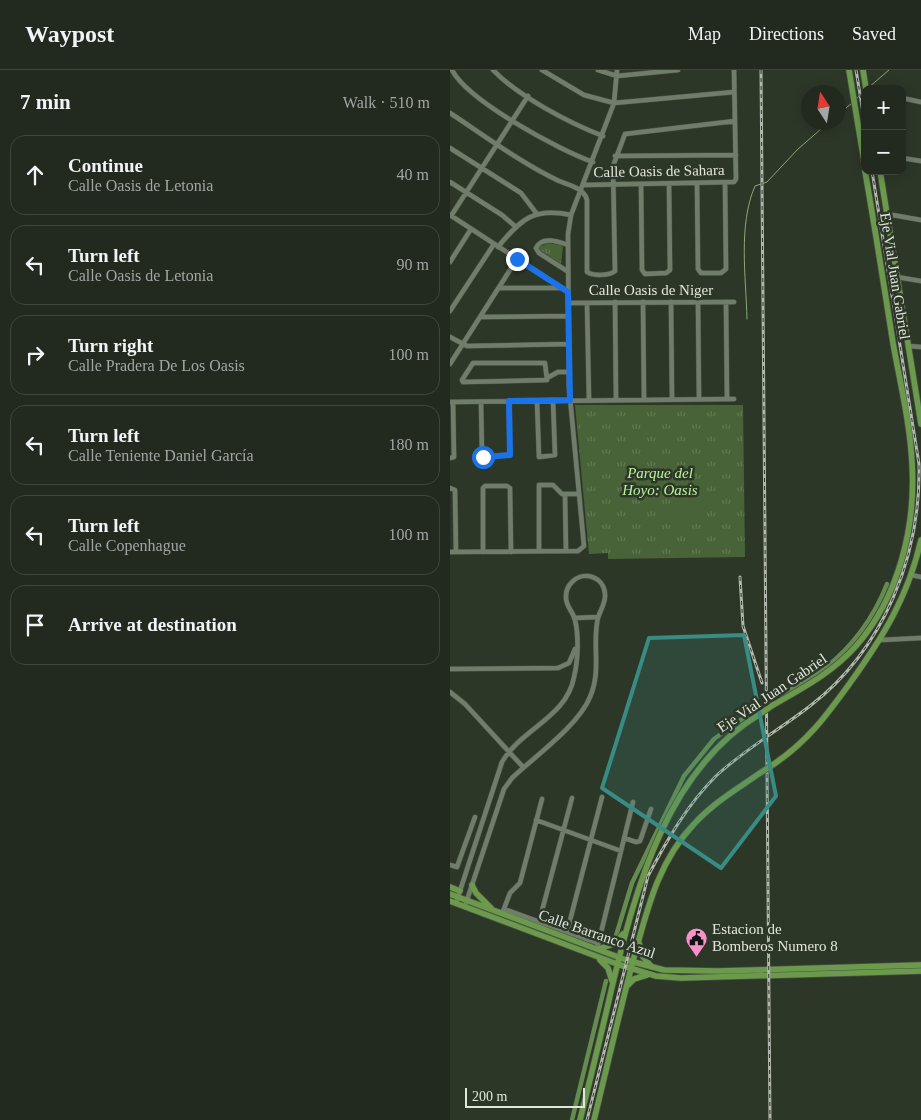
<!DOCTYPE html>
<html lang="en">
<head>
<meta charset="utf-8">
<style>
  body { margin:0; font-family:Georgia,serif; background:#2a3127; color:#f1f3f6 }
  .controls { position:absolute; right:15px; top:15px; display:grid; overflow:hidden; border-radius:10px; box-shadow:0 2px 12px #0003 }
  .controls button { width:45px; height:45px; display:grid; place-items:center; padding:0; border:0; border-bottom:1px solid #3f453c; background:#22291e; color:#f1f3f6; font:25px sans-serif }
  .compass { position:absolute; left:351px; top:15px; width:45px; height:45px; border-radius:50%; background:#22291e; box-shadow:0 2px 12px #0003; rotate:348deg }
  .scale { position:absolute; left:15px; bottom:12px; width:120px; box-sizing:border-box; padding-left:5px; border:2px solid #e0e6dd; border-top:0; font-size:14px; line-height:18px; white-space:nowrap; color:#e0e6dd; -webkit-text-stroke:4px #2d3728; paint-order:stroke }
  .stop { position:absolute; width:15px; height:15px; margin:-11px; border:4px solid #1a73e8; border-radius:50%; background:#fff }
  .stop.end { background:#1a73e8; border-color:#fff; box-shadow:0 1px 5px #0008 }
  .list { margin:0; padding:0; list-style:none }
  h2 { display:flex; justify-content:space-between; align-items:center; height:65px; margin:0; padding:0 20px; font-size:21px }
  h2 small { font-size:16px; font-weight:400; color:#a2a6a4 }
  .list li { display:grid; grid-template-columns:32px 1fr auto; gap:15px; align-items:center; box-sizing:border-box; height:80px; margin:0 10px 10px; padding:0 10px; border:1px solid #3f453c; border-radius:15px }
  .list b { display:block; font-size:19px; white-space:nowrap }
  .list p { margin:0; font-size:16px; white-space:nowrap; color:#a2a6a4 }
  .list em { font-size:16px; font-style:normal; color:#a2a6a4 }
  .icon { flex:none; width:28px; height:28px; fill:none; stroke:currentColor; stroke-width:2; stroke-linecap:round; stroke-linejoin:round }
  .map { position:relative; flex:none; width:471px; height:1050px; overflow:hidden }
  header { display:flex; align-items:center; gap:30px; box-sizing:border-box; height:70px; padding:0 25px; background:#22291e; border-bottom:1px solid #3f453c }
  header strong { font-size:24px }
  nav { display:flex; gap:28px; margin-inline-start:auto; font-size:18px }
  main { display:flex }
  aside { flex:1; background:#22291e }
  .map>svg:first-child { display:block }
</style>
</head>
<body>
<header>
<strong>Waypost</strong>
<nav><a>Map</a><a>Directions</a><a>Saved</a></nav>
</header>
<main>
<aside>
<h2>7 min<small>Walk · 510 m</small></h2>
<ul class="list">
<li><svg class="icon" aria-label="ahead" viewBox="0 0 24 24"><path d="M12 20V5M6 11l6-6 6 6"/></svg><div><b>Continue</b><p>Calle Oasis de Letonia</p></div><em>40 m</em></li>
<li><svg class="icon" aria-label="left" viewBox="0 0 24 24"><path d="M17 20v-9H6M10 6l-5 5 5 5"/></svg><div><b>Turn left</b><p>Calle Oasis de Letonia</p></div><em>90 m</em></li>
<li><svg class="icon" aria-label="right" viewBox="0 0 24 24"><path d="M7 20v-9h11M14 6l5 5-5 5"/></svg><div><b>Turn right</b><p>Calle Pradera De Los Oasis</p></div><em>100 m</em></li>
<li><svg class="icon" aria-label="left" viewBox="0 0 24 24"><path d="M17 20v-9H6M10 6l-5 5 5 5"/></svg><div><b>Turn left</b><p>Calle Teniente Daniel García</p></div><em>180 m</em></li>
<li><svg class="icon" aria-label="left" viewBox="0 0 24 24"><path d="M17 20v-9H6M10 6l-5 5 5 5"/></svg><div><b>Turn left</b><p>Calle Copenhague</p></div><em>100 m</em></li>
<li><svg class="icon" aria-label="arrive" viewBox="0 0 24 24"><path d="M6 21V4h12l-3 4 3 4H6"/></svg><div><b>Arrive at destination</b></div></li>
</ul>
</aside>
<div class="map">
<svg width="471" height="1050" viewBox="0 0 471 1050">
  <defs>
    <pattern id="park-tufts" width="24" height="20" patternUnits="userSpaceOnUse" patternTransform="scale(1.25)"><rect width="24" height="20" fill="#476337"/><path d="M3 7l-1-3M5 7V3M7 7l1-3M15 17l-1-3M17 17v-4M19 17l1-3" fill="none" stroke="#617954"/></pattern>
  </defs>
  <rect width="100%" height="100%" fill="#2d3728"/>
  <path fill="url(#park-tufts)" d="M98 173 111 175 113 177 111 194 90 180 89 177Z
    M125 335H293L295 487 158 489V483L139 484Z"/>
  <path fill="#476337" d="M255 415V444L250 447H223C219 428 239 417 255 415Z"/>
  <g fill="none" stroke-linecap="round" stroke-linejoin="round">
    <path stroke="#8aa77a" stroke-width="1" d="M418 18 439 0
      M406 29 414 22
      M388 44 401 34
      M297 249C296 207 288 155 305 116L317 112 348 79 379 52"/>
    <path stroke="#658c50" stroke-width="4.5" d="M332 625C346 616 362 609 375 598 403 576 424 547 437 514
      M165 869 182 813 234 706 264 669 299 644
      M122 1050 156 911"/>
    <defs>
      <path id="minor" d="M2 0C18 31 109 80 143 92
        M43 0C68 26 119 53 153 66
        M92 0 134 25 164 33 284 22
        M148 0 167 6 228 0
        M452 28 471 32
        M0 43C35 66 71 93 109 111 119 115 134 118 137 130V202C143 206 159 206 165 201L163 96 175 64 285 51
        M0 78 71 123 87 144
        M165 86 286 85
        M452 88 471 91
        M0 112 52 145 66 157
        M191 114 192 200 195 204 216 203 220 200 219 114
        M247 114 248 199 251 203H271L276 199 275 113
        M134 115 284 112 286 109 284 0
        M437 144 471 150
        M0 145 118 222
        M1 146 78 26
        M48 177C71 149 84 137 121 145
        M0 192 21 159
        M117 201 89 183 86 178C92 166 107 171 118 175
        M447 207 471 211
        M49 218H110
        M165 232 166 330
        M193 232 194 330
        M221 232 222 329
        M248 232 249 329
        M276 232 277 329
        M118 233 284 232
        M137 233 139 330
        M0 241 44 174
        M31 247 118 246
        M0 267 17 276 119 274
        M458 276 471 277
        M23 293H95L97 310 13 312 12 310Z
        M0 294 67 189
        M97 308 108 302H119
        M87 331 89 387 105 385 103 330
        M0 332 284 329
        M31 332 32 385 34 387 60 385 59 331
        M0 388 4 387 3 332
        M0 418 5 420 6 482
        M115 425 116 481
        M89 481V415H103L112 424H129
        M0 482 128 481 134 476 119 317 118 164 121 145 164 33 167 0
        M33 482V418L35 416H57L60 418 61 482
        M461 505 471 507
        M124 548 148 547
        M431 570 471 568
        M0 599 108 598 119 593 125 579
        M0 622 15 634 73 697
        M86 750 171 781
        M174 768 186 772 190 771 201 739
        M0 795 7 797 25 747
        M7 830 52 692C71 659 117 647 124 607 128 591 129 566 125 550 123 541 115 536 116 526 116 521 118 516 122 512 134 500 154 507 155 524 156 535 148 542 147 553 143 578 151 602 140 627 129 655 84 687 62 708L54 719 16 833
        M54 839 147 873
        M52 844 60 823 70 813 92 729
        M89 852 122 728
        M117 862 152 727
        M147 879 183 732"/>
      <path id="major" d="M399 0 415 97
        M413 0 416 19
        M430 101 471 354
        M323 635C353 618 383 602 406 576 449 527 466 456 462 393 460 353 450 312 443 273 434 216 425 158 415 101
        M324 694C358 671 376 646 400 613 433 567 458 527 471 470
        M22 815 26 823 41 838
        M0 817 10 821
        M0 824 176 890 214 900 268 901 471 895
        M0 831 167 894 206 906 231 908 471 901
        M189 873 193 887 202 897
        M148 879 164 874 173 864
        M150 890 158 898 162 911
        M177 916 184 909 197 905
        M130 1050C141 1006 152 961 162 917 186 817 217 700 310 644
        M144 1050C157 997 169 944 183 891 197 841 207 793 244 754 263 733 287 719 310 703"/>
    </defs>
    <use href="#minor" stroke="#4a5245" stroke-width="5.5"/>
    <use href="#major" stroke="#4a5245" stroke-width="7"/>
    <use href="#minor" stroke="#717d6b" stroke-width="4.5"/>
    <use href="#major" stroke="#6b9a4c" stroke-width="5.5"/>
    <defs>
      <path id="rail" d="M311 0 320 1050
        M406 0 415 55
        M290 507 293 556 312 613
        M137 1050 198 806C217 770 237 735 266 706 295 679 329 660 360 636 434 579 471 486 469 394L422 101"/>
    </defs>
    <use href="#rail" stroke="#b1b8ad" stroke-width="3"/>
    <use href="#rail" stroke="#2d3728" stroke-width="1" stroke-dasharray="4" stroke-linecap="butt"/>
    <defs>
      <path id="major-bridge" d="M310 644 323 635
        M310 703 324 694"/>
    </defs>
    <use href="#major-bridge" stroke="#4a5245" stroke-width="7" stroke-linecap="butt"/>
    <use href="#major-bridge" stroke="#6b9a4c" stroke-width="5.5"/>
  </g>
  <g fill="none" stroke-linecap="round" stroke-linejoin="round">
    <path stroke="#1a73e8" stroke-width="6" d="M33 387 60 385 59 331 120 330 118 222 67 189"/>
  </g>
  <path fill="#398c84" fill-opacity="0.2" stroke="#398c84" stroke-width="4" stroke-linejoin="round" d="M294 565 326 726 271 798 152 718 199 568Z"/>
  <defs>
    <symbol id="civic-pin" viewBox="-11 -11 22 30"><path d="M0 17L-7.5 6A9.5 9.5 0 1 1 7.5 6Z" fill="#f890cc" stroke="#2d3728"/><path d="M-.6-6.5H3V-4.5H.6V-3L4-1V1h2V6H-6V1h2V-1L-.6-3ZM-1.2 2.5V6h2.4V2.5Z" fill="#111"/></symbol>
  </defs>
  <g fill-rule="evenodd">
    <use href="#civic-pin" x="234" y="856" width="25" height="34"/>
  </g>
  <g text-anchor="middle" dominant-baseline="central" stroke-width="5" stroke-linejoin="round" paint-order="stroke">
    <g font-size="15" fill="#e0e6dd" stroke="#2d3728">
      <text transform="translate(209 101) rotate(-1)">Calle Oasis de Sahara</text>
      <text transform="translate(445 206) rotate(81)">Eje Vial Juan Gabriel</text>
      <text x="201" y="220">Calle Oasis de Niger</text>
      <text transform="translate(322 623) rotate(-34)">Eje Vial Juan Gabriel</text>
      <text transform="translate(147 864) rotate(19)">Calle Barranco Azul</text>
    </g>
    <g font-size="15" font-style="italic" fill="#bbf39d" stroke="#2d3728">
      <text x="210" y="403">Parque del<tspan x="210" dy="17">Hoyo: Oasis</tspan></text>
    </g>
    <g font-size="15" fill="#e0e6dd" stroke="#2d3728" text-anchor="start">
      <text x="262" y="859">Estacion de<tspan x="262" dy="17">Bomberos Numero 8</tspan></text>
    </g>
  </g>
</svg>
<div class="controls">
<button>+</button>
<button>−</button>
</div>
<svg class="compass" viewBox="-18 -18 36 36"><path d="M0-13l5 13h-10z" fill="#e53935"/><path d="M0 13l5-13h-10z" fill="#a2a6a4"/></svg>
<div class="scale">200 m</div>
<div class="stop" style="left:33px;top:387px"></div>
<div class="stop end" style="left:67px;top:189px"></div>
</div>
</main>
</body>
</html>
